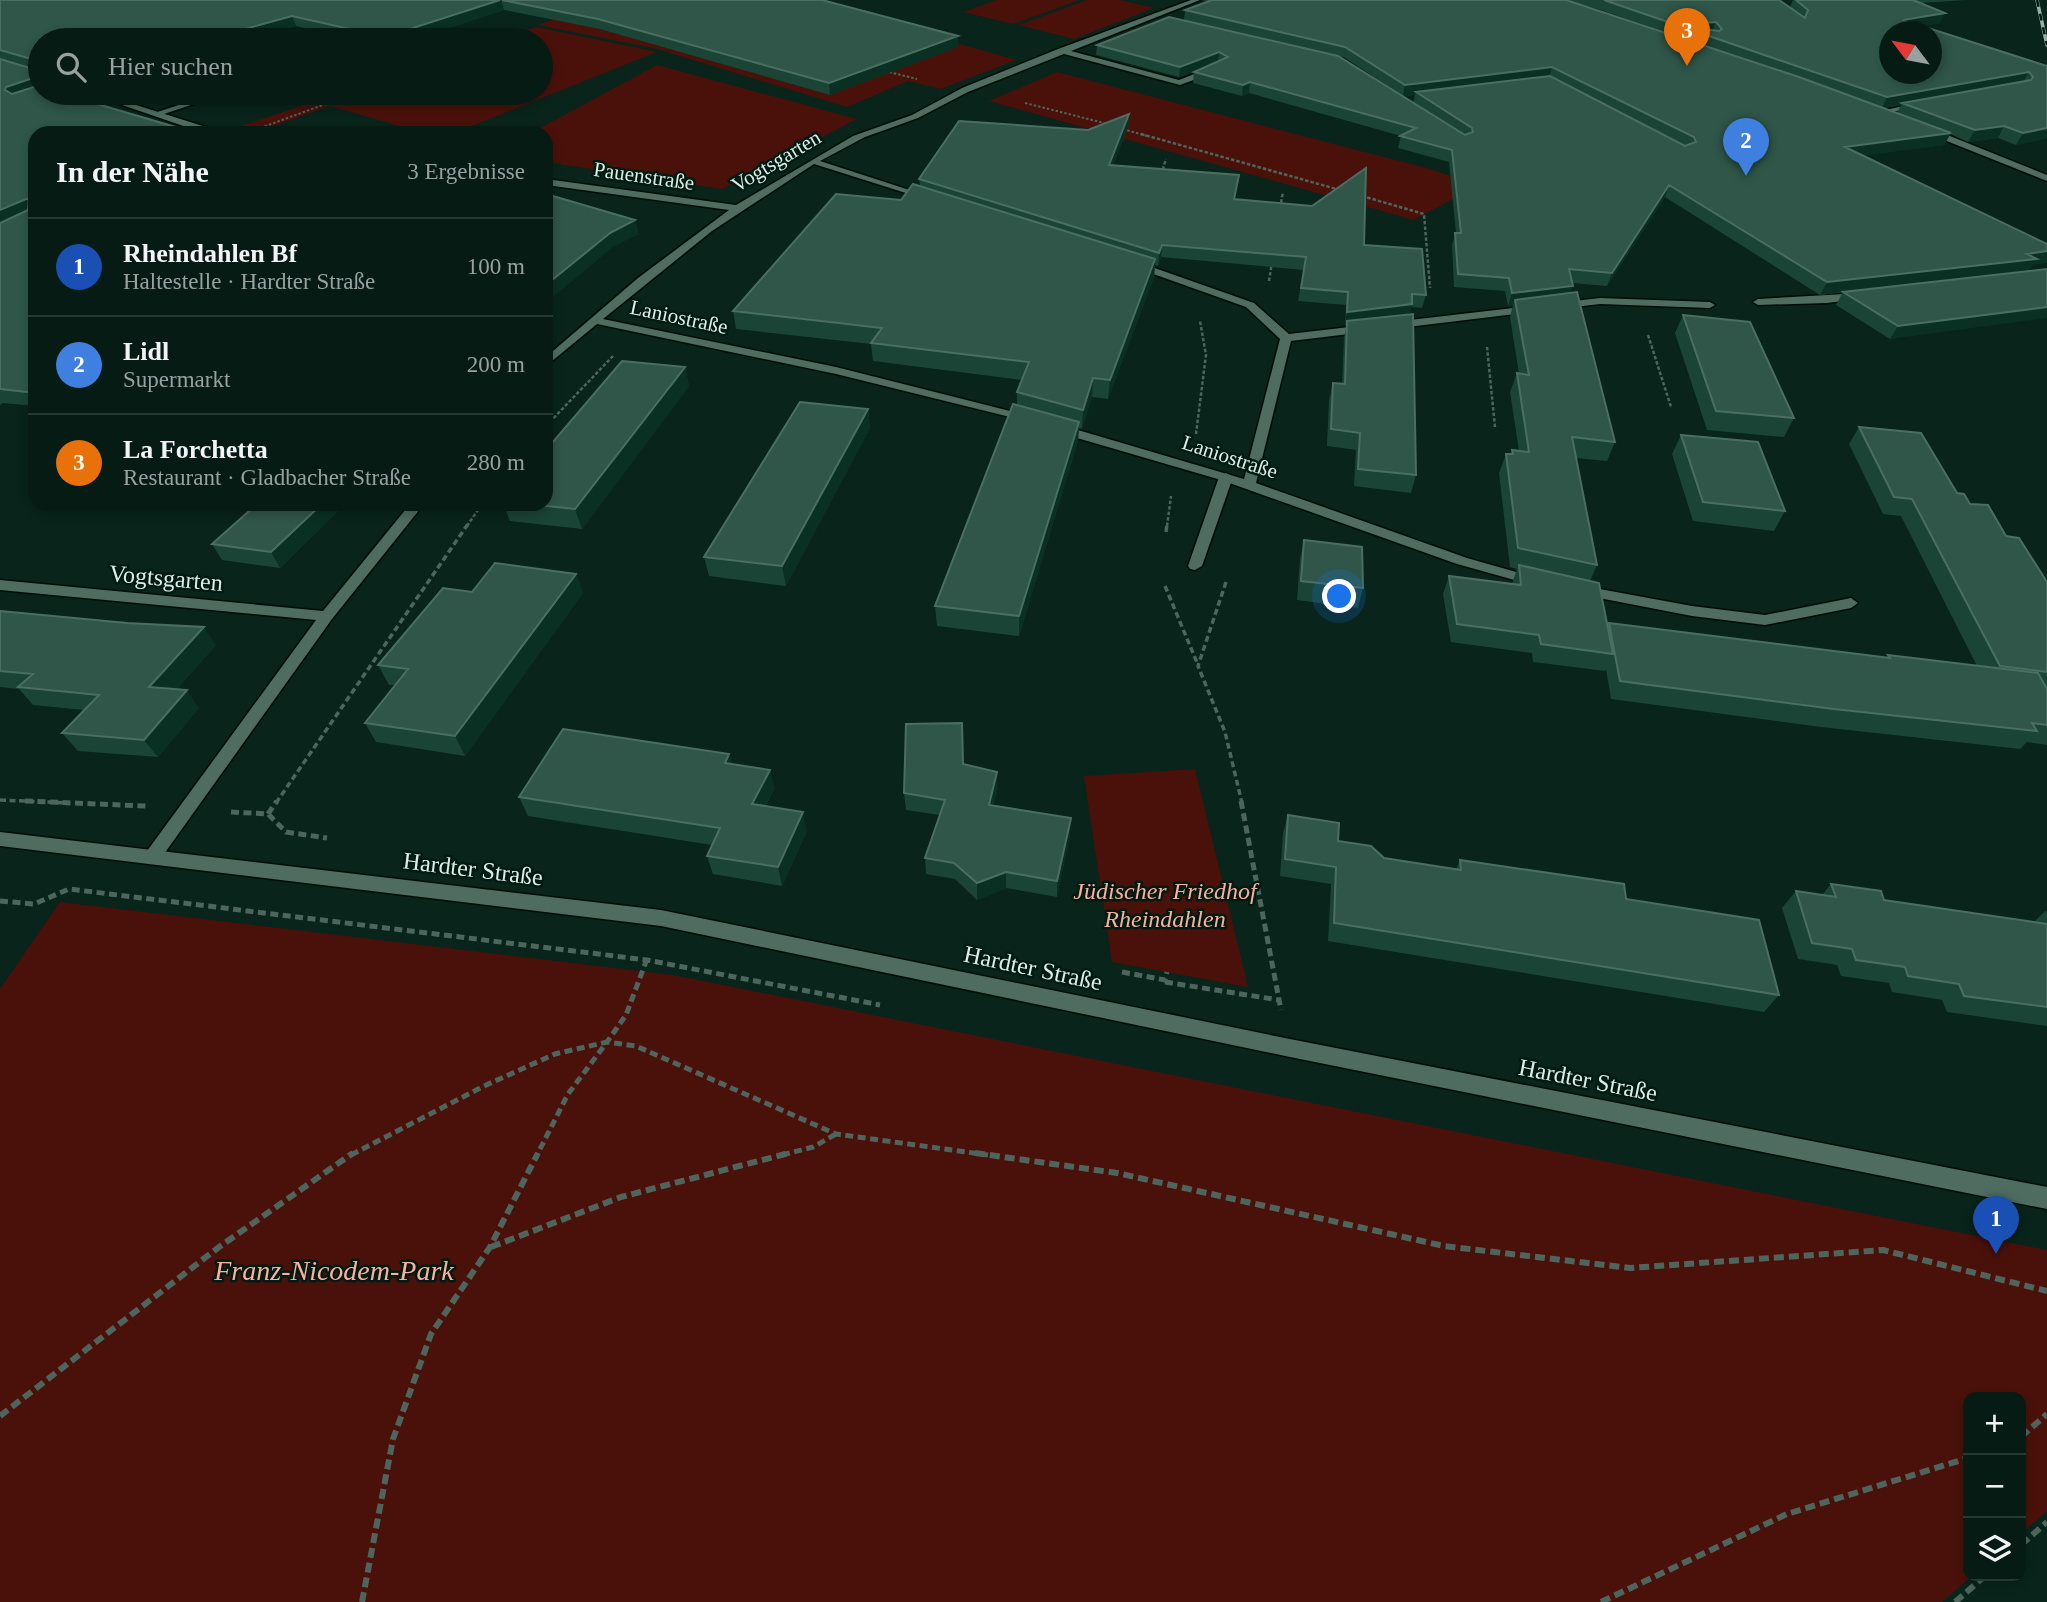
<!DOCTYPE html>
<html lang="de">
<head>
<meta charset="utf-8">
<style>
  body { margin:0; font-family:"Times New Roman",serif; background:#142822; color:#f1f3f6 }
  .controls { position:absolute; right:21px; bottom:21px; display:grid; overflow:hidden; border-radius:14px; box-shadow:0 4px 10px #0003 }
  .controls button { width:63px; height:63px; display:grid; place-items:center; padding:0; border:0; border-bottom:2px solid #273934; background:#061b14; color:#f1f3f6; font:35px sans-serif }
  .compass { position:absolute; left:1879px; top:21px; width:63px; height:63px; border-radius:50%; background:#061b14; box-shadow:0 4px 10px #0003; rotate:302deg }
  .you { position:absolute; left:1340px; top:597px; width:24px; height:24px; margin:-18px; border:5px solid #fff; border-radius:50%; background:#1a73e8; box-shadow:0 0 0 10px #1a73e833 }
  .badge { display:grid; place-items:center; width:46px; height:46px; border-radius:50%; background:#f59d8d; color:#fff; font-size:23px; font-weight:700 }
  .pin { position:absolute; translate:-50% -58px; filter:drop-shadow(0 2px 4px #0008) }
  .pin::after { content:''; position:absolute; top:37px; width:24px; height:21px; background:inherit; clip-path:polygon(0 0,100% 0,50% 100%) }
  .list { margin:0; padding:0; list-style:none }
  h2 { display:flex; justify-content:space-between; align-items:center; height:91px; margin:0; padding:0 28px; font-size:30px }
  h2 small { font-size:23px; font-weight:400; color:#98a1a0 }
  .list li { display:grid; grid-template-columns:46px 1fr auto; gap:21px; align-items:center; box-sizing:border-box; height:98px; padding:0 28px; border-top:2px solid #273934 }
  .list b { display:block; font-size:26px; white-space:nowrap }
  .list p { margin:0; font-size:23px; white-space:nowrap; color:#98a1a0 }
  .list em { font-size:23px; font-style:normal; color:#98a1a0 }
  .icon { flex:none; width:38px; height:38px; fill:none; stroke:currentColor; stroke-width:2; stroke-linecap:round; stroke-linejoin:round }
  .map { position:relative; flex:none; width:2047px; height:1602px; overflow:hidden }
  .search { position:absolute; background:#061b14; box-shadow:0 4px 10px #0003; left:28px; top:28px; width:525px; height:77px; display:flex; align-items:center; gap:18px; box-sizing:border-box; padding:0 24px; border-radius:38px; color:#98a1a0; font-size:26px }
  .panel { position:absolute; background:#061b14; box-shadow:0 4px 10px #0003; left:28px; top:126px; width:525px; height:385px; border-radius:21px }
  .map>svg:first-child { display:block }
</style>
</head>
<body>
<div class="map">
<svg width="2047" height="1602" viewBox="0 0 2047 1602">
  <rect width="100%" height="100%" fill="#08241b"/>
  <path fill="#4a110a" d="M608 0 905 28 1016 60 941 89 908 81 847 107 657 49 538 25Z
    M997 0H1079L1013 24 963 12Z
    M1087 0H1120L1154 8 1074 39 1019 25Z
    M536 27 657 52 454 133H424L330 106 257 132 238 127 340 93H541V40H496Z
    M657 65 857 119 722 189 546 162V133H531Z
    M1057 72 1426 168 1479 185 1414 220 989 101Z
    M1195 769 1248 987 1112 962 1084 776Z
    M60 902 673 975 2047 1250V1511L2021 1534V1397H1968V1576H1972L1942 1602H0V989Z"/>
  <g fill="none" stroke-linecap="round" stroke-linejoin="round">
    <defs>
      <path id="lane" d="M216 93H227L158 116 151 114Z
        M1921 102 1924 106 1876 115 1872 113Z
        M1226 473 1233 477 1202 566 1195 570 1190 569 1188 566 1219 477Z"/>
      <path id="street" d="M1191 0H1200L1071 51 1179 80 1212 67H1218V71L1180 85 1064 54 968 92 918 118 865 137 820 161 931 197V201L814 164 712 231 603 319 836 367 1034 417V423L836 374 597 324 546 366V357L638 278 729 210 546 185V179L736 205 853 136 912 115 962 88 1058 49Z
        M87 93H98L225 133 195 130Z
        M1132 260 1254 303 1289 334 1600 298 1710 302 1715 305 1710 308 1600 304 1291 341 1256 483 1467 558 1541 579 1543 582 1541 585 1536 586 1457 564 1221 480 1053 431V425H1061L1244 479 1280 339 1246 307 1128 265 1127 263Z
        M1863 293 1867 294V298L1827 303 1758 305 1753 302 1758 299Z
        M410 504H424L332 619 159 861H147L144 856 147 851 316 620 0 590V580L323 611Z
        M1578 585 1692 606 1765 615 1851 598 1858 603 1851 608 1765 625 1692 616 1573 593 1571 590 1573 587Z"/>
      <path id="secondary" d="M1924 128H1930L2047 175V181L1924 132Z
        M0 832 661 910 1290 1039 2047 1187V1209L1290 1057 661 926 0 846Z"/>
    </defs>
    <use href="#lane" stroke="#000d06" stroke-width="3"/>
    <use href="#street" stroke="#000d06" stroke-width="3"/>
    <use href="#secondary" stroke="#000d06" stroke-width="3"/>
    <path stroke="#4d655c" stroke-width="2" stroke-dasharray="2.5 2" stroke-linecap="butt" d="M289 40 322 30
      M885 71 917 79
      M1025 103 1108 124
      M1123 129 1147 136
      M252 131 331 102 328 100"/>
    <path stroke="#4d655c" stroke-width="2.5" stroke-dasharray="3.5 2" stroke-linecap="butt" d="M1141 134 1340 190
      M1161 175 1166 159
      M1362 196 1424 214 1430 288
      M1280 208 1283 192
      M1269 281 1272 262
      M1648 335 1671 407
      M1487 347 1495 427
      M546 426 613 356
      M1196 434 1206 355 1200 321
      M467 526 482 504
      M1167 526 1171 496"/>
    <path stroke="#4d655c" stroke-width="3.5" stroke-dasharray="6 3.5" stroke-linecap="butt" d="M1166 532 1167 524
      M1226 582 1198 666 1225 732 1242 803
      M1165 586 1198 665
      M0 800 68 803
      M276 803 468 524"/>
    <path stroke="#4d655c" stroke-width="5" stroke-dasharray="8 4.5" stroke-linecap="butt" d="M25 801 146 806
      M1241 801 1281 1010
      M231 812 268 814 286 832 327 838
      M268 814 277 801
      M0 901 34 904 69 889 647 960 880 1005
      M647 959 626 1015 607 1042 636 1046 836 1134 988 1155
      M1122 972 1165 980 1167 972
      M1165 982 1279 1000
      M351 1155 484 1086 555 1054 607 1042 568 1094 537 1155
      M782 1155 813 1147 836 1134"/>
    <path stroke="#4d655c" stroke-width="6" stroke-dasharray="10 5" stroke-linecap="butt" d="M975 1153 1117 1173 1444 1246 1630 1268 1883 1250 2047 1291
      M491 1247 621 1197 789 1153
      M0 1416 219 1247 353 1153
      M2021 1437 2047 1414
      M2021 1545 2047 1522
      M362 1602 393 1439 431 1334 490 1247 538 1153
      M1601 1602 1787 1514 1968 1458
      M1955 1602 1985 1576"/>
    <use href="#lane" fill="#4e6c60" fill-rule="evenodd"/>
    <use href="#street" fill="#4e6c60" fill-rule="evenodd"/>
    <use href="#secondary" fill="#4e6c60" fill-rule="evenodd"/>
    <defs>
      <path id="rail" d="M2037 0 2047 45"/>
    </defs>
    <use href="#rail" stroke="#9aaea6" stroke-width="3.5"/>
    <use href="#rail" stroke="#001b12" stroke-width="2.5" stroke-dasharray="7" stroke-linecap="butt"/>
  </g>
  <path fill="#1a4436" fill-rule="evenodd" d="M0 0H822L958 36V47L830 95 600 29 504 10 412 40H356L296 26 248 40H40V93L106 102 35 133V406L3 403 0 405Z
    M1202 0H1786H1780L1790 7 1793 0H1967L1921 3 1940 23 1923 26 2047 66V138L2016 145 1998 138 1968 142 1950 134 1944 145 1863 155 2033 265 1899 337 1890 339 1836 305 1843 292 1903 285 1820 295 1665 197 1607 286 1572 283 1570 293 1615 442 1607 461 1576 458 1597 565 1590 581 1608 627 1609 623 1887 658 1888 655 1977 666 1901 516 1883 514 1849 444 1859 427 1957 493 1970 504 2006 536 2047 582V745L2027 742 2020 749 1821 727 1611 699 1606 669 1605 671 1533 662 1532 653 1451 642 1443 594 1449 576 1512 584 1517 569 1510 567 1499 473 1506 454H1511L1512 450 1519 451 1510 392 1517 373 1519 374 1510 317 1513 305 1508 306 1505 291 1454 287 1452 245 1456 233 1449 162 1398 148 1401 136 1249 93 1242 96 1193 83 1194 72 1200 69 1179 77 1096 55 1097 45 1184 20 1185 10 1208 2ZM1568 1 1601 10 1680 37ZM1338 56 1344 57 1403 96 1415 95 1413 103ZM1901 105 1897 113 1883 108Z
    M106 93H139L122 98Z
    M1129 125 1113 165 1237 187 1235 199 1364 245 1426 295 1422 308 1411 307 1410 314 1416 475 1411 493 1354 486 1356 450 1327 446 1329 400 1333 383 1342 384 1344 337 1347 325H1345L1346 305 1298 301 1304 270 1161 257 1158 266 1155 265 1154 277 1108 399 1092 397 1082 429 1079 428 1078 441 1019 636 937 626 935 606 1017 406V392L1022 380 873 361 871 344 736 329 733 311 901 200 920 186 919 179 1088 130Z
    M1683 315 1794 418 1784 437 1707 430 1675 333Z
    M685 367 689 386 582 529 510 521 503 504H546Z
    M868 409 870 428 786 586 709 576 704 557Z
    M1681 435 1785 511 1774 531 1693 521 1672 454Z
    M257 504H336L338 511 280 568 222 560 212 544Z
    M1304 540 1363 588 1358 608 1297 600 1300 559Z
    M576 574 583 593 465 756 376 742 365 723 395 685H389L378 665 472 592Z
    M0 611 216 645 177 689 199 708 158 757 78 751 62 733 84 710 33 705 19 689 0 687Z
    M729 754 732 764 770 770 774 789 765 807 807 831 782 886 713 874 707 856 712 845 528 816 519 797Z
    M964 764 998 788 993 805 1070 834 1057 897 1006 888 977 900 955 879 926 874 925 858 940 815 906 810 904 793Z
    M1288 815 1338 841 1384 858 1456 869 1460 860 1626 899 1779 995 1764 1012 1328 941 1331 884 1280 876 1283 833Z
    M1831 884 1884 900 2034 922 2045 911 2047 912V1026L1947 1012 1942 1000 1892 992 1889 983 1841 976 1837 965 1798 959 1782 908 1796 891 1822 895Z"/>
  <path fill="#0a2f23" d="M501 0 504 10 412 40H387L385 37Z
    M1945 13 1940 23 1898 30 1903 20Z
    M292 16 296 26 248 40H205Z
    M1716 22 1712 32 1701 33 1705 23Z
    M958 36V47L830 95 829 83Z
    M1219 52 1218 62 1179 77 1180 67Z
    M1552 67 1549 78 1416 92 1415 95 1403 96 1405 85Z
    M2029 72 2023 82 1902 103 1901 105 1882 108 1887 97Z
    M33 78 39 90 12 102 5 90 6 87Z
    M1250 82 1249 93 1242 96 1243 85Z
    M93 93H101L106 102 83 109 77 98Z
    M119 93H139L122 98Z
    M1129 114V125L1108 177 1109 165Z
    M2004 126 1998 138 1968 142 1975 130Z
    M2047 128V138L2016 145 2023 133Z
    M1951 133 1944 145 1839 159 1845 147Z
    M1669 185 1665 197 1607 286 1612 273Z
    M26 199 34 212 0 227V210Z
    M635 220 639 234 613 247 546 303V285L610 233Z
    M1162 245 1161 257 1158 266 1159 253Z
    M2047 251V263L2033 265 2028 271 1820 295 1827 282Z
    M1155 259 1154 277 1108 399 1110 380Z
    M1573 286 1568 299 1515 300 1513 305 1508 306 1512 293Z
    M1412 304 1409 318 1347 321V325H1345L1347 312Z
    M2047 307V318L1890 339 1898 326Z
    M685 367 689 386 582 529 575 509Z
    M1093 378 1092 397 1082 429 1083 410Z
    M868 409 870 428 786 586 782 566Z
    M1079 422 1078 441 1019 636V616Z
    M322 504H336L338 511 280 568 271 552Z
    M576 574 583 593 465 756 455 736Z
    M204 627 216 645 163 705 149 687Z
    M187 690 199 708 158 757 144 740Z
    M729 754 734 773 725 763Z
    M770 770 774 789 756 823 752 804Z
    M997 772 998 788 990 821 989 805Z
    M803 812 807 831 782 886 778 867Z
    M1071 818 1070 834 1057 897V881Z
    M1006 872V888L977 900V883Z"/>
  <path fill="#2f5649" stroke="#4a6e62" stroke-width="2" fill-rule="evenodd" d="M0 0H500L385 37 292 16 205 40H40V79L33 78 6 87 5 90 12 94 40 85V93H93L77 98 196 133H35V393L0 389V223L28 210 29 199H26L0 210V59L33 69 36 67 35 60 0 50Z
    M502 0H822L958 36 829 83 598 19Z
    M1212 0H1566L1799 77 1951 133 1845 147 2047 244V251L2027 254 2037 259 1827 282 1669 185 1612 273 1569 269 1573 286 1512 293 1509 278 1458 274 1455 233H1461L1452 150 1400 136 1416 128 1250 82 1243 85 1194 72 1228 57 1219 52 1180 67 1097 45 1169 17 1338 56 1465 135 1473 132 1472 128 1416 92 1550 76 1685 146 1696 142 1694 137 1552 67 1405 85 1345 47 1185 10Z
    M1604 0H1779L1805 18 1808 10 1796 0H1913L1945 13 1903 20 2047 66V128L2023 133 2004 126 1975 130 1902 103 2031 80 2033 77 2029 72 1887 97ZM1716 22 1722 29 1719 31 1703 29 1705 23ZM1889 32H1931V74H1889Z
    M1129 114 1109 165 1239 175 1234 199 1312 206 1366 168 1364 245 1422 249 1426 295 1412 294V304L1347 312 1348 292 1301 288 1306 257 1162 245 1159 253 919 179 959 121 1088 130Z
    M913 184 1155 259 1110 380 1093 378 1083 410 1017 392 1029 362 871 343 882 328 733 311 836 194 901 200Z
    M546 194 635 220 610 233 546 285Z
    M2047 269V307L1898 326 1843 292Z
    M1577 292 1615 442 1572 437 1597 565 1518 548 1506 454H1513L1512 450 1529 452 1517 373 1529 375 1515 300Z
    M1413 314 1416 475 1358 469 1360 433 1331 429 1333 383 1345 384 1347 321Z
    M1683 315 1750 322 1794 418 1716 411Z
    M622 361 685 367 575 509 528 504H546V450Z
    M800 402 868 409 782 566 704 557Z
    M1013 404 1079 422 1019 616 935 606Z
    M1859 427 1921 433 1957 493 1964 494 1970 504 1988 505 2006 536 2019 538 2047 582V672L2000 666 1912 499 1894 497Z
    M1681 435 1758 442 1785 511 1703 502Z
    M257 504H322L271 552 212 544Z
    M1304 540 1362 547 1363 588 1301 581Z
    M495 563 576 574 455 736 365 723 408 669 378 665 443 588 472 592Z
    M1519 565 1599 583 1613 654 1541 644 1539 635 1457 624 1449 576 1521 585Z
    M0 611 127 623 204 627 149 687 187 690 144 740 62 733 99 695 18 687 33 674 0 671Z
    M1609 623 1890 658 1888 655 2038 673 2047 689V725L2032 723 2037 731 1834 709 1620 681Z
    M962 723 963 764 997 772 989 805 1071 818 1057 881 1006 872 977 883 954 863 925 858 945 800 904 793 906 724Z
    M563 729 729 754 725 763 770 770 752 804 803 812 778 867 707 856 720 828 519 797Z
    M1288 815 1339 823 1338 841 1371 846 1384 858 1461 870 1460 860 1624 884 1626 899 1759 920 1779 995 1334 923 1336 867 1285 859Z
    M1831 884 1881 891 1884 900 2047 924V1007L1964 996 1959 984 1908 976 1905 967 1856 960 1852 949 1812 943 1796 891 1836 897Z"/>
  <g text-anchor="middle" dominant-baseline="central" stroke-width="5" stroke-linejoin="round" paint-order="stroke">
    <g font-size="21" fill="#ddede6" stroke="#001b12">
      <text transform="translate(776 161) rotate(-31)">Vogtsgarten</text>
      <text transform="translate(644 176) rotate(8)">Pauenstraße</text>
      <text transform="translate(679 317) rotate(12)">Laniostraße</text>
      <text transform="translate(1230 457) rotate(18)">Laniostraße</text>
    </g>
    <g font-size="24" fill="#ddede6" stroke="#001b12">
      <text transform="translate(166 578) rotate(5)">Vogtsgarten</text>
      <text transform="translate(473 869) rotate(7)">Hardter Straße</text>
      <text transform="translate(1033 968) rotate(12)">Hardter Straße</text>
      <text transform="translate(1588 1080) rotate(11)">Hardter Straße</text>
    </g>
    <g font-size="24" font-style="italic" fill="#feaea0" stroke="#001b12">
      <text x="1165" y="891">Jüdischer Friedhof<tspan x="1165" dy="28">Rheindahlen</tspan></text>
    </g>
    <g font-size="28" font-style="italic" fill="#feaea0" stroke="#001b12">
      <text x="334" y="1270">Franz-Nicodem-Park</text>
    </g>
  </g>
</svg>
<div class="controls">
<button>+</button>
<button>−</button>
<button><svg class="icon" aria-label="layers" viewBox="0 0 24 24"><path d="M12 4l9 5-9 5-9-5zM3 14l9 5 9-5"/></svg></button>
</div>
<svg class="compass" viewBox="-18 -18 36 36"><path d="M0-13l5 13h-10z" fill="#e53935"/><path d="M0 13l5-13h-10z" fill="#98a1a0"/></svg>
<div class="you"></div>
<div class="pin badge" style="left:1996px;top:1254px;background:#1a4fb4">1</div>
<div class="pin badge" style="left:1746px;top:176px;background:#3f7fe0">2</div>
<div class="pin badge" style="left:1687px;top:66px;background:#e8710a">3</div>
<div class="search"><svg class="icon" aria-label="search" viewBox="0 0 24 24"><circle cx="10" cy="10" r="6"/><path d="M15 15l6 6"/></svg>Hier suchen</div>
<section class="panel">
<h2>In der Nähe<small>3 Ergebnisse</small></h2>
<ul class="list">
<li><span class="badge" style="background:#1a4fb4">1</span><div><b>Rheindahlen Bf</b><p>Haltestelle · Hardter Straße</p></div><em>100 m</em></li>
<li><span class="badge" style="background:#3f7fe0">2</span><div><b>Lidl</b><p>Supermarkt</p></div><em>200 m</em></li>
<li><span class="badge" style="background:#e8710a">3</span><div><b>La Forchetta</b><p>Restaurant · Gladbacher Straße</p></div><em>280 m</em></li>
</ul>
</section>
</div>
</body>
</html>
